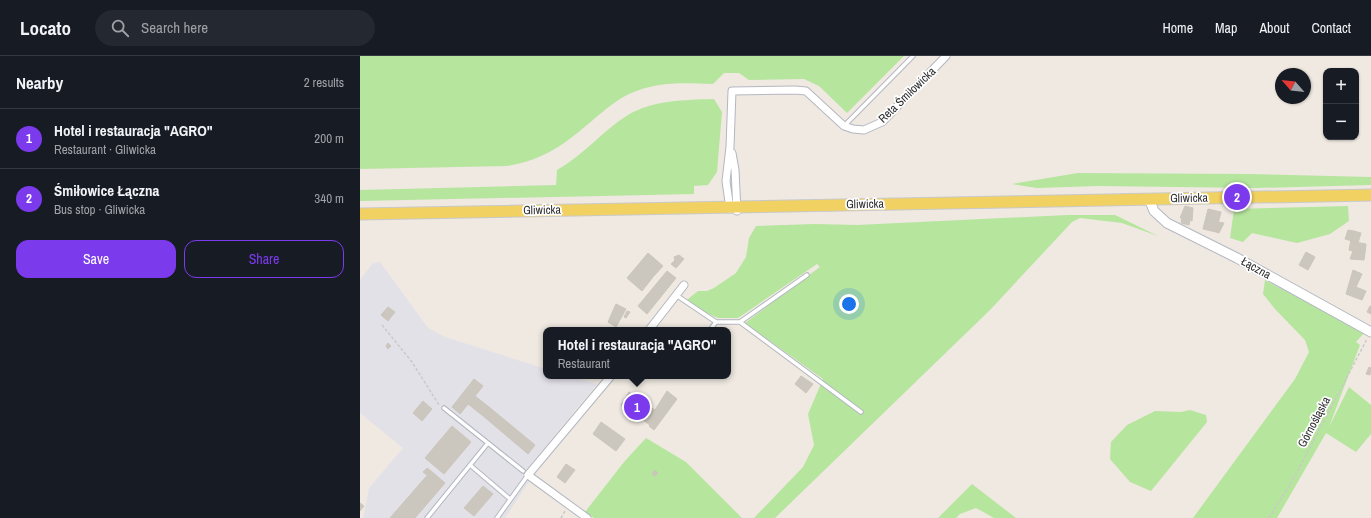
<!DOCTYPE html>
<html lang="en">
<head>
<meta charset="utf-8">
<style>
  body { margin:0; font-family:"Archivo Narrow",sans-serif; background:#242831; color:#f1f3f6 }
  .controls { position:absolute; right:12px; top:12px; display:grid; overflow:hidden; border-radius:8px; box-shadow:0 1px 3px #0004 }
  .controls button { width:36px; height:36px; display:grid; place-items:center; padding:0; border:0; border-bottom:1px solid #363941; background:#171b24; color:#f1f3f6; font:20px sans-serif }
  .compass { position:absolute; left:915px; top:12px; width:36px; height:36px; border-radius:50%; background:#171b24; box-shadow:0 1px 3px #0004; rotate:298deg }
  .you { position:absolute; left:489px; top:248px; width:14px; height:14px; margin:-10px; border:3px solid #fff; border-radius:50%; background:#1a73e8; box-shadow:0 0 0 6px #1a73e833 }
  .badge { display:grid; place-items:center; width:26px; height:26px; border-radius:50%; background:#7c3aed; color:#fff; font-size:13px; font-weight:700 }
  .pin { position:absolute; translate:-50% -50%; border:2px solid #fff; box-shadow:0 1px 4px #0006 }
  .popup { position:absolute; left:183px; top:271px; width:188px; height:52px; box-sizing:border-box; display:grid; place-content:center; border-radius:8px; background:#171b24; filter:drop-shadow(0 1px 3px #0005); font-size:13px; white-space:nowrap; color:#9ea1a6 }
  .popup b { font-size:15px; color:#f1f3f6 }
  .popup::after { content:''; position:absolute; left:50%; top:100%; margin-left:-8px; border:8px solid transparent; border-top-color:#171b24 }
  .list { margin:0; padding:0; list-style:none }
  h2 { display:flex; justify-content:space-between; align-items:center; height:52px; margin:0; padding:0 16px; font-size:17px }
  h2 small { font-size:13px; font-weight:400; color:#9ea1a6 }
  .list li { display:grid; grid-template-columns:26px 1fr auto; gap:12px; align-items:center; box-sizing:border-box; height:60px; padding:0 16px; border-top:1px solid #363941 }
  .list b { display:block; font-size:15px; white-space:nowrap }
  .list p { margin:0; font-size:13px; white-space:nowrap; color:#9ea1a6 }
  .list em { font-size:13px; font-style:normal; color:#9ea1a6 }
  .actions { display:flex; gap:8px; padding:12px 16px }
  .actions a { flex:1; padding:9px 0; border:1px solid #7c3aed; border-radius:12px; text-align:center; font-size:14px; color:#7c3aed }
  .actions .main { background:#7c3aed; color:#fff }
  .icon { flex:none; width:22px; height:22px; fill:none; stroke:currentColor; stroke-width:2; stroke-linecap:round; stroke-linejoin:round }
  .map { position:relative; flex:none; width:1011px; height:462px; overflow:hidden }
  header { display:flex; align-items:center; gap:24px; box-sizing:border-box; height:56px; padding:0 20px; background:#171b24; border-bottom:1px solid #363941 }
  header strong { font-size:19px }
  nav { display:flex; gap:22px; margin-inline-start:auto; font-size:14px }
  .search { width:280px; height:36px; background:#242831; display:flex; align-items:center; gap:10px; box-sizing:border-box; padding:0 14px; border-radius:22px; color:#9ea1a6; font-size:15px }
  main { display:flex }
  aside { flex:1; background:#171b24 }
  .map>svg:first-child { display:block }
</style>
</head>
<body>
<header>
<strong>Locato</strong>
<div class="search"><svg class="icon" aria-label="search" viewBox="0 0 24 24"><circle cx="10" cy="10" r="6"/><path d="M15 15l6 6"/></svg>Search here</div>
<nav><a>Home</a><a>Map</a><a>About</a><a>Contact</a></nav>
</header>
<main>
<aside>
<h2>Nearby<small>2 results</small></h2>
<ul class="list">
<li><span class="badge">1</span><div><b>Hotel i restauracja &quot;AGRO&quot;</b><p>Restaurant · Gliwicka</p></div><em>200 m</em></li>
<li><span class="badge">2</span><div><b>Śmiłowice Łączna</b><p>Bus stop · Gliwicka</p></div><em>340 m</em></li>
</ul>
<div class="actions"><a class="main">Save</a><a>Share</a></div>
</aside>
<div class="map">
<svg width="1011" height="462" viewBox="0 0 1011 462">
  <rect width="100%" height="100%" fill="#efe9e1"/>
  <path fill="#e3e1e8" d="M20 206 68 272 85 281 186 313V320H209L237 328 162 419 170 424 145 462H3L9 432 43 392 0 357V224L13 207Z"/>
  <path fill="#b6e59e" d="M0 0H544L487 57 459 30 444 23 389 24 379 17H364L353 28C323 27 298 25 269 38 256 44 245 54 234 63 206 87 185 104 147 110L0 113Z
    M354 43 362 56 357 116 348 129 334 130V138L0 145V134L196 129 197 114C224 99 242 75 268 59 294 44 324 44 354 43Z
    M718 117 886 118 1011 121V129L896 132 738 130 677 132 652 128Z
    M988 150 989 165 970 178 937 187 892 177 883 186 870 182 874 153Z
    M708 159H755L798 180 762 167 720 162 712 166 630 254 415 462H394L443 411 454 389 448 358 463 323 385 267 460 211 457 208 378 262H358L323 247 338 235H347L354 232 376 217 386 201 389 182 396 170 454 168 497 169Z
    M905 224 1004 277 996 286 1000 289 969 371 989 331 1011 349V378L996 396 966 377 917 462H833L935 323 949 296 945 284 915 253 903 238Z
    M830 354 846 359 847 366 791 435 770 426 750 403 751 386 767 369 795 355 821 356Z
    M286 382 326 406 382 462H234L225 456 264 406Z
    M612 428 656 462H634L616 452 600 458 596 462H578Z"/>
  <path fill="#cbc7bf" stroke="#cbc5ba" d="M825 150 833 152 832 165 830 164 829 169 821 167 822 162H820Z
    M848 153 861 156 856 176 843 173Z
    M858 166 864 167 859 177 856 176Z
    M988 174 994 175 992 185 985 183Z
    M994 175 1001 177 998 187 992 185Z
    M991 184 995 186 993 195 989 194Z
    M995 186 1006 188 1005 197 993 195Z
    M993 195 1005 197 1004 204 990 203Z
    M946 196 955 201 948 214 939 209Z
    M288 197 303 210 293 221 278 209Z
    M319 199 324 203 316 212 311 208 315 204 314 201Z
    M278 209 293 221 282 235 267 222Z
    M993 214 1002 218 996 231 1006 235 1002 244 986 238Z
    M307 215 316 222 287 258 278 250Z
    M256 248 266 253 256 271 248 266Z
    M1010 250H1011V258L1007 256Z
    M28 251 35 256 28 265 21 259Z
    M267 255 270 256 266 262 264 261Z
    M28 287 31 290 28 293 26 290Z
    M1009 311 1011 312 1010 319 1006 318Z
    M441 320 453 328 446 337 435 328Z
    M114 323 123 330 115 340 129 351 122 359 108 348 100 358 92 351Z
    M307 335 317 343 294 374 289 370 299 357 295 354Z
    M269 336 299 357 290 369 261 349Z
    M63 345 72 353 62 365 53 357Z
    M129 351 175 389 168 398 122 359Z
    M241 366 265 383 256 395 233 378Z
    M92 370 111 386 84 418 65 402Z
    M206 408 215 414 205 427 197 421Z
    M67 412 71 415 67 419 63 416Z
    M295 414 298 417 295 420 292 418Z
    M71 415 85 427 55 462H30Z
    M123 430 133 438 114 460 104 452Z
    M0 447 4 450 0 455Z"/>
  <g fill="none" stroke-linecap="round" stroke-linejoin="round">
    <defs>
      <path id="service" d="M484 70 553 0
        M316 239 356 266
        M380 266 501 356
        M350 274 356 266H380L447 219
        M84 352 163 415
        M110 409 150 443
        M67 462 128 387
        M137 462 168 419"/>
      <path id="minor" d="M372 97 375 114 377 155
        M370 153 366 125 370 91 372 35 435 34 446 35 484 70 493 73 504 74 522 66 586 0
        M289 274 324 229
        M227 462 168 419 251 320"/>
      <path id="tertiary" d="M789 143 794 155 807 167 877 202 1011 276"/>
      <path id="primary" d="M0 158 1011 139"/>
    </defs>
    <use href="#service" stroke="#b4b7c1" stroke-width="5.5"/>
    <use href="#minor" stroke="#b4b7c1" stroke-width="9"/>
    <use href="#tertiary" stroke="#b4b7c1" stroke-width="11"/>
    <use href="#primary" stroke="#c9c9c9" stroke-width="13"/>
    <path stroke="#c9c9c9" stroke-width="1.5" stroke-dasharray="3 2" stroke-linecap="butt" d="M22 269 52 306 79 349
      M201 462 205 455
      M909 462 934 422 1007 283"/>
    <use href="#service" stroke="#fff" stroke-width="3.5"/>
    <use href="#minor" stroke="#fff" stroke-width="7"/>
    <use href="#tertiary" stroke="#fff" stroke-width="9"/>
    <use href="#primary" stroke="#f2d163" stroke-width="11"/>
  </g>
  <g text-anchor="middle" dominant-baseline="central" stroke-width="3.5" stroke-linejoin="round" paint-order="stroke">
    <g font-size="12" fill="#2e2e2e" stroke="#fff">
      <text transform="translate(547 39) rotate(-44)">Reta Śmiłowicka</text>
      <text transform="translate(829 142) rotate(-1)">Gliwicka</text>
      <text transform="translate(505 148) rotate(-1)">Gliwicka</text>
      <text transform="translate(182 154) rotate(-1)">Gliwicka</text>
      <text transform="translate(896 212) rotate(29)">Łączna</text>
      <text transform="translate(954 366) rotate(-62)">Górnośląska</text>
    </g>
  </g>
</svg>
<div class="controls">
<button>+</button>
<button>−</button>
</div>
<svg class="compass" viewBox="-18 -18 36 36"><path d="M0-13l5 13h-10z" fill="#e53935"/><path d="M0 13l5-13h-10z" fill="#9ea1a6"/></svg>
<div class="you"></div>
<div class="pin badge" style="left:277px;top:351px">1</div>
<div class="popup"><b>Hotel i restauracja &quot;AGRO&quot;</b>Restaurant</div>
<div class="pin badge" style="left:877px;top:141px">2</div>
</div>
</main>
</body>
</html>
